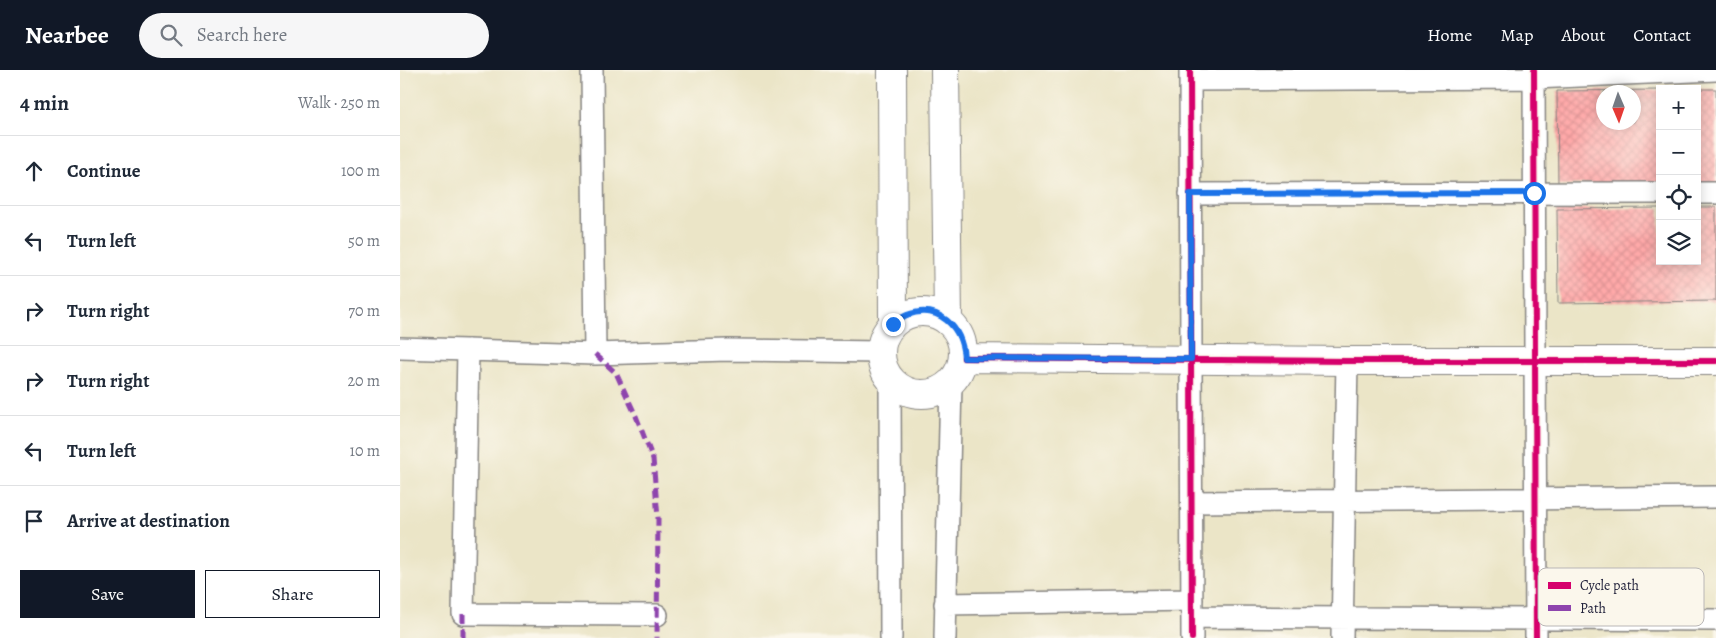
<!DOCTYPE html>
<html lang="en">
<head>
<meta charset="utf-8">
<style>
  body { margin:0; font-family:Alegreya,serif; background:#f6f6f7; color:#1f2937 }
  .controls { position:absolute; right:15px; top:15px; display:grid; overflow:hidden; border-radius:0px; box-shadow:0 2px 12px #0003 }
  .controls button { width:45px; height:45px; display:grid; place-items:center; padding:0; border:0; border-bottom:1px solid #e0e1e3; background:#fff; color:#1f2937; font:25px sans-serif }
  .compass { position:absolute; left:1196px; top:15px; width:45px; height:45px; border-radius:50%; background:#fff; box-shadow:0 2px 12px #0003; rotate:178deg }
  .stop { position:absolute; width:15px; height:15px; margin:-11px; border:4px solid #1a73e8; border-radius:50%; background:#fff }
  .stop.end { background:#1a73e8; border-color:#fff; box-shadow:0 1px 5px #0008 }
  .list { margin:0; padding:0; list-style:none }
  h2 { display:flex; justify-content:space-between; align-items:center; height:65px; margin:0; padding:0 20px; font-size:21px }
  h2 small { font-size:16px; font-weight:400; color:#747a83 }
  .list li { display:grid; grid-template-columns:32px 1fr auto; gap:15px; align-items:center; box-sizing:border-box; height:70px; padding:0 20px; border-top:1px solid #e0e1e3 }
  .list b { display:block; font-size:19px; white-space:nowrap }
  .list em { font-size:16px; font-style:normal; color:#747a83 }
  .actions { display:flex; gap:10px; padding:15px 20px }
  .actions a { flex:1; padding:11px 0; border:1px solid #111827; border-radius:0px; text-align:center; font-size:18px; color:#111827 }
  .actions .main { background:#111827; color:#fff }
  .icon { flex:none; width:28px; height:28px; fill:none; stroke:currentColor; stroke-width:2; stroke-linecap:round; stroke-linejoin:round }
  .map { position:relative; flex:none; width:1316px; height:568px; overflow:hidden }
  header { display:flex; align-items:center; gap:30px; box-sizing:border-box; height:70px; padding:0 25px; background:#111827; color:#fff }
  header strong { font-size:24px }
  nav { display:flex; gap:28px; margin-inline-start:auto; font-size:18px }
  .search { width:350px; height:45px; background:#f6f6f7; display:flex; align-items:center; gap:12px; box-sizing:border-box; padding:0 18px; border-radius:28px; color:#747a83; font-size:19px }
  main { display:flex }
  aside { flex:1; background:#fff }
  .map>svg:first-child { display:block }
</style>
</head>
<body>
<header>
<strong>Nearbee</strong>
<div class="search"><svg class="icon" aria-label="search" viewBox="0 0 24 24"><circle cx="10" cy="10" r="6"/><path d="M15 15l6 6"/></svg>Search here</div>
<nav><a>Home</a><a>Map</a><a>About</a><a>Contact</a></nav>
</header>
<main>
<aside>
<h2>4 min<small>Walk · 250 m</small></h2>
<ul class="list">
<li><svg class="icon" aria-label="ahead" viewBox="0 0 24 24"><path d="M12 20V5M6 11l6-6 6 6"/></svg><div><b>Continue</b></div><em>100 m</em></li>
<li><svg class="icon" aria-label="left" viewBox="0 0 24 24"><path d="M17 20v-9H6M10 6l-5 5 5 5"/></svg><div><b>Turn left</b></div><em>50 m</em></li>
<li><svg class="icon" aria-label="right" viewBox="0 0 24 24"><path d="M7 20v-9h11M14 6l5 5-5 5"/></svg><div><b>Turn right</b></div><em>70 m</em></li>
<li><svg class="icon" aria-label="right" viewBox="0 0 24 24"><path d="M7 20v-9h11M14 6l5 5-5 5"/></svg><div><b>Turn right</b></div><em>20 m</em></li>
<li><svg class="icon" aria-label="left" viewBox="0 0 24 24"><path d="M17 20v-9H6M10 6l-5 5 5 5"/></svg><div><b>Turn left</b></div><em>10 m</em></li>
<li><svg class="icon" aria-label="arrive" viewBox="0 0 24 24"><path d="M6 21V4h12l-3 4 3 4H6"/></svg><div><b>Arrive at destination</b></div></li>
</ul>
<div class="actions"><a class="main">Save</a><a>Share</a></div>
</aside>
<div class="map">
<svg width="1316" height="568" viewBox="0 0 1316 568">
  <defs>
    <pattern id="building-cross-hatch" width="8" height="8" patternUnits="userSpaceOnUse" patternTransform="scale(1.25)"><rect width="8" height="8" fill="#ffa9a9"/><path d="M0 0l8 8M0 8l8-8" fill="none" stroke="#da9192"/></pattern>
  </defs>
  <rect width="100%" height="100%" fill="#fbf7ec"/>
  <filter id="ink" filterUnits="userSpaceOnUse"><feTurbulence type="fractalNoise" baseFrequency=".02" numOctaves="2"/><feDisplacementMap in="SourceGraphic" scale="10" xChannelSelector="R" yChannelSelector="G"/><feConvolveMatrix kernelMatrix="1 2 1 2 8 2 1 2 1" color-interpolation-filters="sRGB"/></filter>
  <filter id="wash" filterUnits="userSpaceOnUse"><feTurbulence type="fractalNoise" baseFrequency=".0096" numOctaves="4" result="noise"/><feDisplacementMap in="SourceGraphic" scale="20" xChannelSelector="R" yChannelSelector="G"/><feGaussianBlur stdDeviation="1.12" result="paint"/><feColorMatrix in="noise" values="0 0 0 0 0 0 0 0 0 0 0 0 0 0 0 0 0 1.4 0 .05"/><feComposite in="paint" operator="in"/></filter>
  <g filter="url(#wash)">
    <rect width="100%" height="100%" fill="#ebe5c7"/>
    <g id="blocks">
      <path fill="url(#building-cross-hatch)" fill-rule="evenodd" d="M1297 19H1316V113H1297Z
        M1260 20V113L1158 115 1157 21ZM1204 22H1234V52H1204Z
        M1297 137H1316V231L1158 233 1157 139 1260 138V191H1297Z"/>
    </g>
  </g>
  <g filter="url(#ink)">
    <use href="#blocks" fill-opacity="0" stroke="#868481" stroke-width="1"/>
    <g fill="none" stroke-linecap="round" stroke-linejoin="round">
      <defs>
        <path id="minor" d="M192 0 195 284
          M790 0 792 568
          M1134 0 1136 568
          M790 10 1134 8 1316 0
          M1297 123H1316
          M790 124 1260 123
          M0 278 195 284 328 280 481 282
          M68 280 63 544 257 545
          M490 310 491 568
          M792 432 1316 427
          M545 534 792 530
          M792 547 1316 550
          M545 568 551 313
          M942 568 947 291"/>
        <path id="tertiary" d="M492 0 493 254
          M545 0 548 251
          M481 283a41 41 0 1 1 82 0a41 41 0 1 1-82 0Z
          M564 288 947 291H1316"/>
      </defs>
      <use href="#minor" stroke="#868481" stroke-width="24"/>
      <use href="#tertiary" stroke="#868481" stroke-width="30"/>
      <use href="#minor" stroke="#fff" stroke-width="21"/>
      <use href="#tertiary" stroke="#fff" stroke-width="28"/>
      <path stroke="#8e44ad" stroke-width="5" stroke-dasharray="10 5" stroke-linecap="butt" d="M195 284 216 303 236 346 253 389 258 448 257 568
        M63 568V544"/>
      <defs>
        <path id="cycleway" d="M790 0 792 568
          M1134 0 1136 568
          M564 288 947 291H1316"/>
      </defs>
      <use href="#cycleway" stroke="#fbf7ec" stroke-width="9"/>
      <use href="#cycleway" stroke="#d6006c" stroke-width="6"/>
    </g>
  </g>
  <g fill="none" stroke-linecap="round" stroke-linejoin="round" filter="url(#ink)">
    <path stroke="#1a73e8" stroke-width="6" d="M493 254C497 251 502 247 507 245 539 233 562 257 564 288L791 289 790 124 1134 123"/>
  </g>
  <rect x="1138" y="498" width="166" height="58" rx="8" fill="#fbf7ec" stroke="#bab7b7" stroke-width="1"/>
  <rect x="1148" y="512" width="23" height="7" fill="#d6006c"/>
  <rect x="1148" y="535" width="23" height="6" fill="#8e44ad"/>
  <g font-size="14" fill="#22223b">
    <text x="1180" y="520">Cycle path</text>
    <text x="1180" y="543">Path</text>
  </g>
</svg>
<div class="controls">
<button>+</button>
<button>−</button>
<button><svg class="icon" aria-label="locate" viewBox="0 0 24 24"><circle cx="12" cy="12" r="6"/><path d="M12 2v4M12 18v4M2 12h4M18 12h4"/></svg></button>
<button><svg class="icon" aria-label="layers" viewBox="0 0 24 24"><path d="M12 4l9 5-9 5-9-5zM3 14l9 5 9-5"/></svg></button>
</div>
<svg class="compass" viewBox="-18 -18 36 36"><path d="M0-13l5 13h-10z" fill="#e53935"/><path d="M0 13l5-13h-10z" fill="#747a83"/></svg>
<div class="stop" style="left:1134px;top:123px"></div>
<div class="stop end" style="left:493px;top:254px"></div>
</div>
</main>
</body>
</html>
